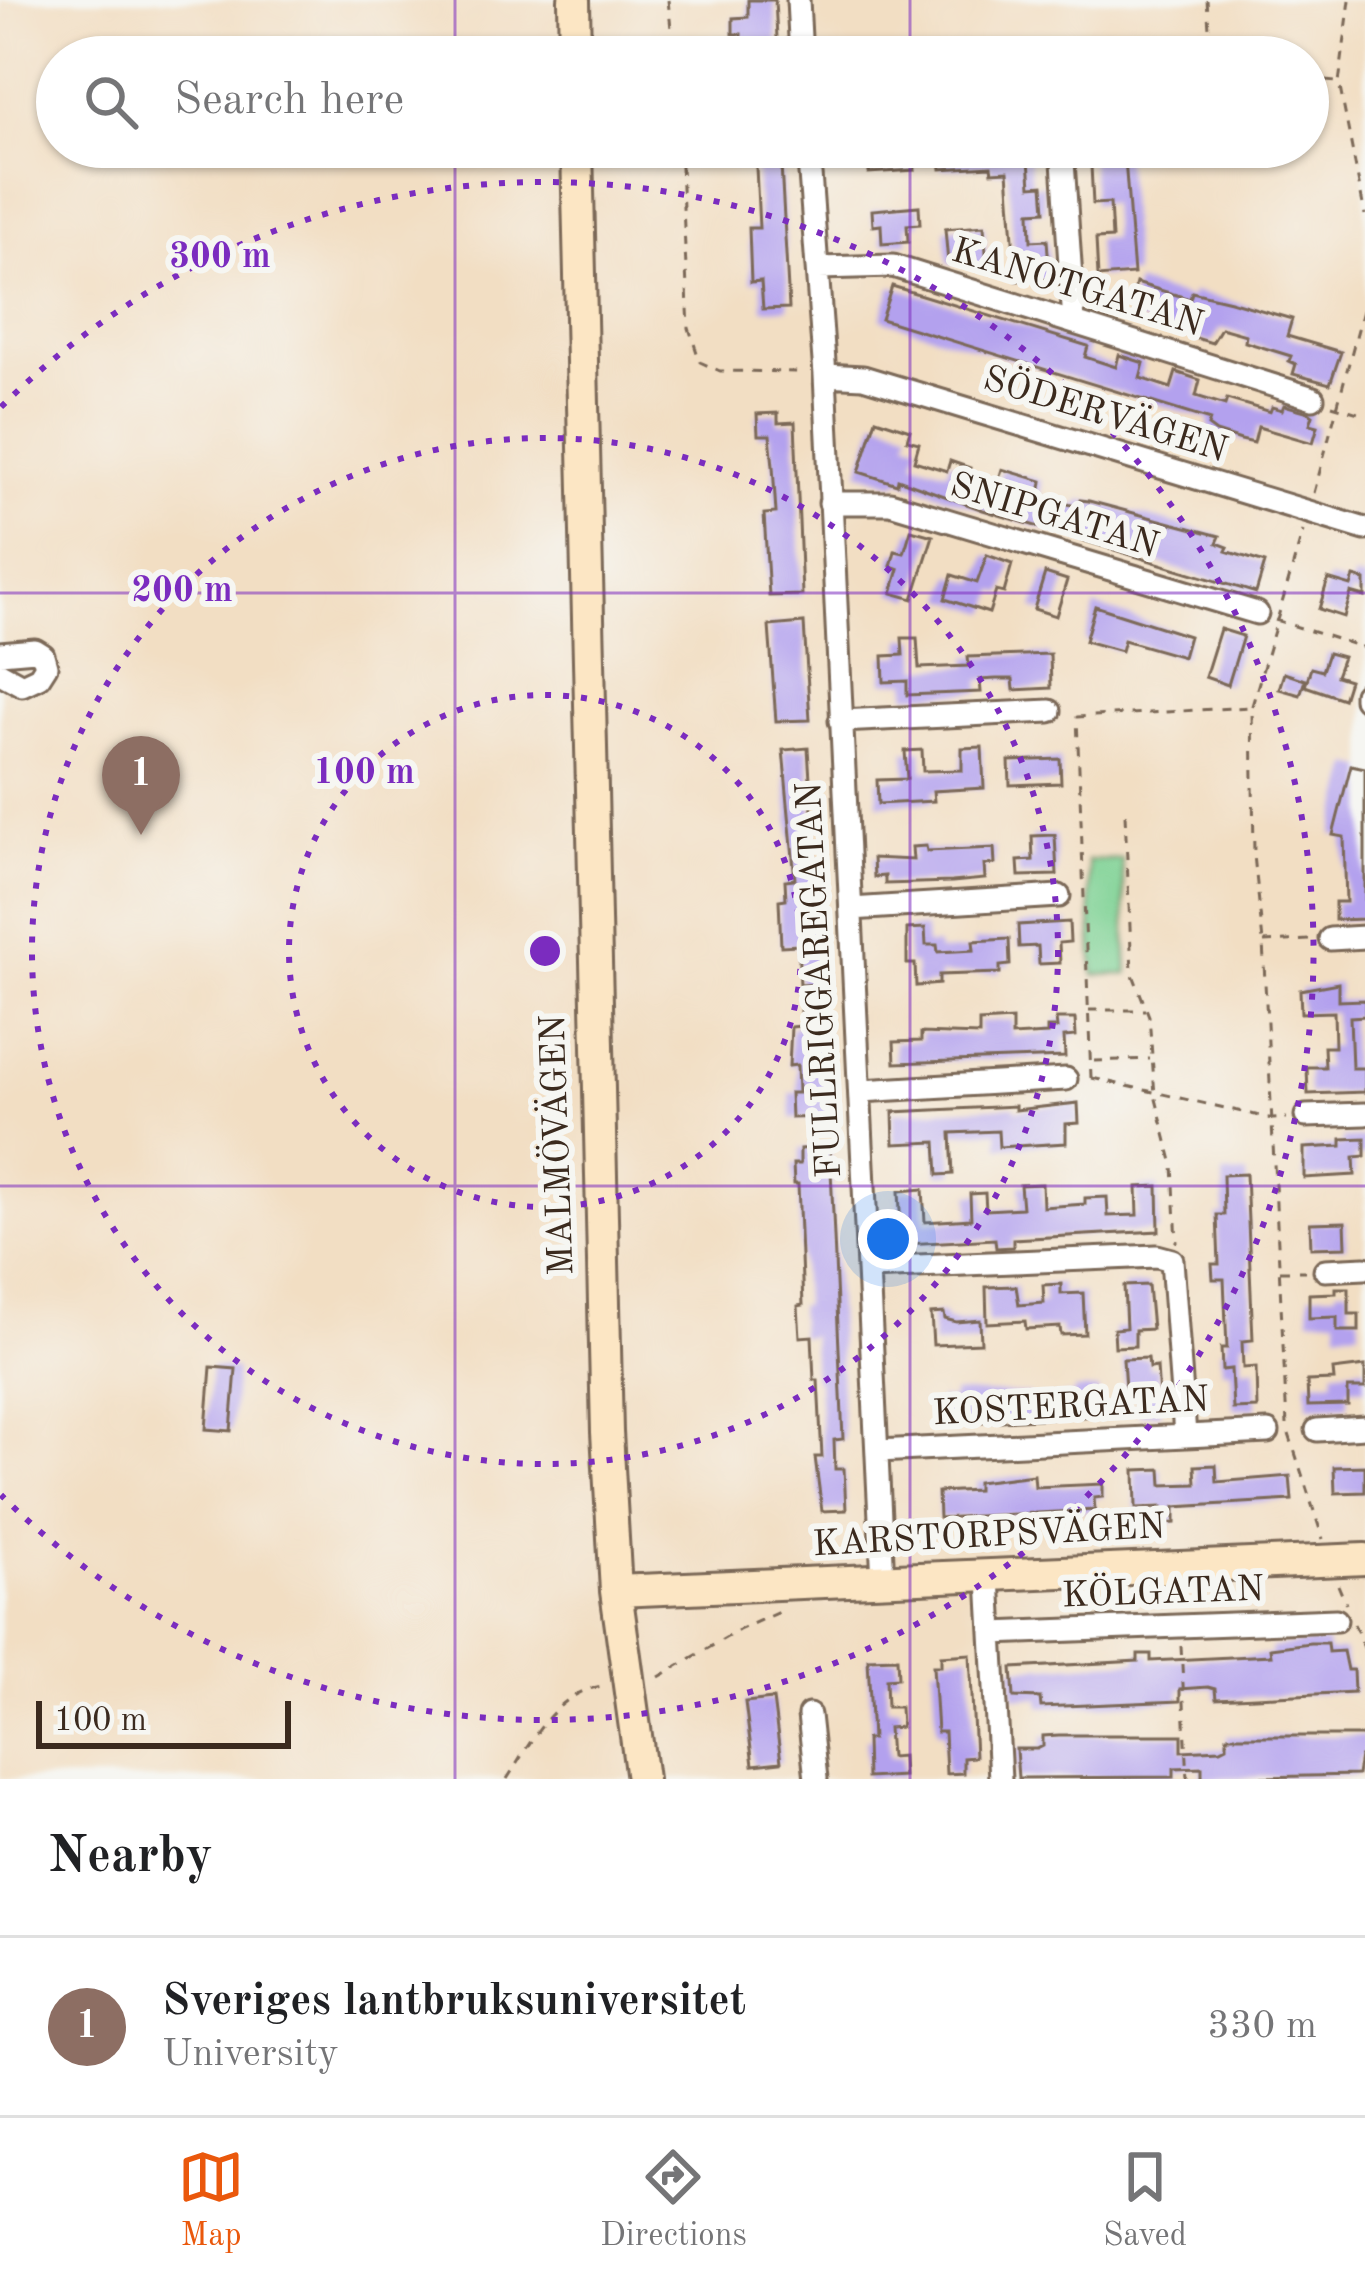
<!DOCTYPE html>
<html lang="en">
<head>
<meta charset="utf-8">
<style>
  body { margin:0; font-family:"Old Standard TT",serif; background:#f6f6f6; color:#202124 }
  .scale { position:absolute; left:36px; bottom:30px; width:255px; box-sizing:border-box; padding-left:12px; border:6px solid #3b2a1e; border-top:0; font-size:33px; line-height:42px; white-space:nowrap; color:#3b2a1e; -webkit-text-stroke:9px #f6f6f2; paint-order:stroke }
  .you { position:absolute; left:888px; top:1239px; width:42px; height:42px; margin:-30px; border:9px solid #fff; border-radius:50%; background:#1a73e8; box-shadow:0 0 0 18px #1a73e833 }
  .badge { display:grid; place-items:center; width:78px; height:78px; border-radius:50%; background:#ea580c; color:#fff; font-size:39px; font-weight:700 }
  .pin { position:absolute; translate:-50% -99px; filter:drop-shadow(0 3px 6px #0008) }
  .pin::after { content:''; position:absolute; top:63px; width:42px; height:36px; background:inherit; clip-path:polygon(0 0,100% 0,50% 100%) }
  .list { margin:0; padding:0; list-style:none }
  h2 { display:flex; justify-content:space-between; align-items:center; height:156px; margin:0; padding:0 48px; font-size:51px }
  h2 small { font-size:39px; font-weight:400; color:#757577 }
  .list li { display:grid; grid-template-columns:78px 1fr auto; gap:36px; align-items:center; box-sizing:border-box; height:180px; padding:0 48px; border-top:3px solid #e0e0e0 }
  .list b { display:block; font-size:45px; white-space:nowrap }
  .list p { margin:0; font-size:39px; white-space:nowrap; color:#757577 }
  .list em { font-size:39px; font-style:normal; color:#757577 }
  .icon { flex:none; width:66px; height:66px; fill:none; stroke:currentColor; stroke-width:2; stroke-linecap:round; stroke-linejoin:round }
  .map { position:relative; flex:none; width:1365px; height:1779px; overflow:hidden }
  .search { position:absolute; background:#fff; box-shadow:0 3px 9px #0004; left:36px; right:36px; top:36px; height:132px; display:flex; align-items:center; gap:30px; box-sizing:border-box; padding:0 42px; border-radius:66px; color:#757577; font-size:45px }
  .sheet { height:336px; background:#fff }
  nav { display:flex; justify-content:space-around; align-items:center; box-sizing:border-box; height:168px; border-top:3px solid #e0e0e0; background:#fff; font-size:33px; color:#757577 }
  nav a { display:grid; justify-items:center; gap:6px }
  nav .on { color:#ea580c }
  .map>svg:first-child { display:block }
</style>
</head>
<body>
<div class="map">
<svg width="1365" height="1779" viewBox="0 0 1365 1779">
  <rect width="100%" height="100%" fill="#f6f6f2"/>
  <filter id="ink" filterUnits="userSpaceOnUse"><feTurbulence type="fractalNoise" baseFrequency=".00833" numOctaves="2"/><feDisplacementMap in="SourceGraphic" scale="24" xChannelSelector="R" yChannelSelector="G"/><feConvolveMatrix kernelMatrix="1 2 1 2 8 2 1 2 1" color-interpolation-filters="sRGB"/></filter>
  <filter id="wash" filterUnits="userSpaceOnUse"><feTurbulence type="fractalNoise" baseFrequency=".004" numOctaves="4" result="noise"/><feDisplacementMap in="SourceGraphic" scale="48" xChannelSelector="R" yChannelSelector="G"/><feGaussianBlur stdDeviation="2.7" result="paint"/><feColorMatrix in="noise" values="0 0 0 0 0 0 0 0 0 0 0 0 0 0 0 0 0 1.4 0 .05"/><feComposite in="paint" operator="in"/></filter>
  <g filter="url(#wash)">
    <rect width="100%" height="100%" fill="#f2dec3"/>
    <path fill="#7dd193" stroke="#5c7e58" stroke-width="3" d="M1122 859 1128 974 1094 975 1088 861Z"/>
    <g id="blocks">
      <path fill="#b3a1ee" d="M748 0H775L778 57H742L741 34H733V18L748 17Z
        M1141 41 1142 57H1064V47Z
        M755 147H780L789 308 763 309 761 281 751 282 749 228H759Z
        M875 147H913L915 170 869 173 868 150Z
        M939 147H1028L1031 186 1043 185 1045 211 1030 212 1031 241 1047 240 1050 279 1016 281 1008 171 992 172 991 166 941 169Z
        M1090 147H1124L1134 274 1098 277 1096 239 1112 238 1110 203 1093 204Z
        M919 206 920 224 907 225 908 242 882 244 881 225 873 226 872 210Z
        M984 226 987 266 973 267 972 262 948 263 945 229Z
        M1136 283 1190 299 1192 292 1230 301 1292 319 1287 336 1341 352 1330 384 1293 374 1296 364 1289 361 1291 356 1245 342 1246 335 1221 328 1212 343 1134 319 1137 308 1130 306Z
        M892 286 1088 346 1085 357 1116 367 1119 355 1144 363 1140 378 1171 388 1176 372 1200 380 1196 396 1225 405 1227 399 1270 412 1272 407 1282 410 1284 405 1309 412 1313 415 1310 424 1318 426 1313 443 1258 427 1254 443 1241 440 1216 432 1208 426 1210 420 881 319Z
        M778 413V423L795 422 802 595 769 596 764 514 776 513 773 466 770 435H758L757 414Z
        M876 419 910 430 907 440 919 443 914 461 947 471 950 461 970 468 966 480 996 489 1002 469 1042 481 1040 496 1078 507 1080 500 1089 501 1220 536 1217 543 1228 547 1226 551 1265 563 1256 593 983 510 898 479 897 484 859 472Z
        M911 530 933 536 913 599 892 593 899 569 891 566 895 551 904 553Z
        M987 555 1012 564 1004 593 996 591 989 613 945 599 952 575 977 583Z
        M1045 573 1067 580 1056 616 1034 609Z
        M1354 577 1365 580V597L1351 593 1344 617 1319 609 1328 579 1351 586Z
        M1095 606 1189 636 1183 657 1124 640 1121 651 1085 641Z
        M804 623 810 720 776 721 769 626Z
        M1220 629 1243 636 1228 685 1205 677Z
        M902 638H917L919 668 969 666 968 657 1050 654 1051 688 1014 690 1013 679H996L980 680 981 692 907 695V681L884 682 883 656 903 655Z
        M1328 653 1343 657 1336 676 1349 680 1343 699 1305 686 1311 668 1322 671Z
        M1284 673 1305 680 1300 695 1279 689Z
        M982 747 984 788 933 791 934 801 878 804 877 780 907 779 905 751 922 750 923 771 962 770V748Z
        M808 748 823 984 800 985 798 945 781 946 779 900 786 899 785 880 795 879 783 750Z
        M1060 759 1061 783 1010 785 1009 761Z
        M1351 765 1365 768V919L1335 920V902H1346L1344 837 1333 835Z
        M1055 835 1057 875 1019 876 1018 861 1033 860 1032 836Z
        M926 846 927 851 994 848 995 864 984 865 985 879 952 882 885 884V876L874 877 873 858 913 860 912 847Z
        M1069 922 1070 942 1059 943 1060 963 1039 964 1038 946 1019 947 1018 925Z
        M925 928 926 945H937L938 952 974 950 973 941 1009 939 1010 965 1000 966V973L939 975V984L916 986 915 964H907V929Z
        M1338 983V1001L1365 1000V1016L1350 1017 1352 1068H1365V1092L1308 1094 1307 1067H1325L1324 1047H1335L1334 1012 1301 1013 1300 990Z
        M824 1010 828 1117 791 1118 790 1093H798L797 1065 789 1066 791 1027 802 1026 801 1011Z
        M1056 1019H1075L1076 1036 1064 1037 1065 1057 895 1063 894 1042 921 1041V1033L979 1035V1022L1012 1020V1036L1047 1034V1028H1057Z
        M1078 1103 1079 1123 1066 1124V1143L999 1147 998 1131 951 1133 953 1174 938 1175 936 1142 894 1144 893 1112 1015 1106V1110Z
        M1365 1138V1156L1354 1157 1355 1175 1304 1178V1148L1342 1146V1139Z
        M830 1147 843 1439 834 1440 835 1469H844L846 1510 822 1511 815 1457H822L818 1380H814L812 1336 800 1337 798 1306 803 1305 798 1184H794L793 1164H800V1149Z
        M1246 1174 1253 1340 1242 1341 1243 1368 1256 1367 1257 1408 1233 1409 1231 1369 1222 1370 1221 1348H1227L1224 1279H1213L1212 1264H1219L1217 1215H1224L1223 1175Z
        M1042 1184 1043 1207 1085 1204V1198L1107 1197 1108 1216 1138 1215 1137 1187 1158 1186 1159 1231 1013 1239V1247L996 1248 995 1239 907 1244 906 1229 901 1230 899 1191 923 1189 925 1222 971 1219 970 1194 985 1193 986 1210 1022 1208 1020 1185Z
        M1345 1222 1346 1247 1311 1248 1310 1223Z
        M1061 1284V1294L1083 1293 1085 1334 1061 1335 1060 1327 1026 1329 1025 1321 987 1323 986 1287 1016 1286 1019 1305 1044 1303 1043 1285Z
        M1148 1285 1152 1329 1135 1330V1346L1115 1347 1114 1329 1126 1328 1124 1286Z
        M1336 1288H1349V1314H1359V1331H1337V1317L1309 1318V1294L1336 1293Z
        M944 1313 945 1319 956 1322 980 1320 981 1343 933 1345 931 1314Z
        M1148 1358 1149 1368 1157 1367 1160 1413 1138 1414 1137 1388 1125 1389 1123 1359Z
        M1365 1366V1388H1348V1405L1308 1406 1307 1381 1334 1380 1333 1370Z
        M211 1367 236 1369 231 1431 206 1429Z
        M1098 1389 1099 1416 939 1424V1399H952V1393L1030 1394V1398L1074 1395V1390Z
        M1216 1465 1217 1482 1290 1476 1292 1500 1175 1507V1523L1162 1524V1507L1136 1508 1135 1470 1161 1469 1162 1485 1196 1484 1195 1466Z
        M1365 1466V1492L1335 1493 1334 1467Z
        M1034 1475 1035 1487 1103 1484V1497L1094 1498 1095 1510 939 1518 938 1492 977 1490V1482Z
        M1310 1643H1327L1328 1652 1343 1651 1347 1670H1353L1354 1692 1216 1699 1215 1689 1208 1687 1180 1689V1701L1041 1707 1040 1698 1014 1697 1012 1668 1138 1661V1654H1151V1661L1271 1655 1270 1648Z
        M970 1654 975 1757 963 1758V1773L946 1774 944 1732H937L933 1666H941V1656Z
        M897 1658 898 1678 886 1679 887 1707H900L901 1727 888 1728 890 1757 902 1756 903 1776 867 1778 866 1739H872L868 1659Z
        M773 1699 781 1762 753 1765 745 1702Z
        M1059 1735H1182V1751L1221 1749 1227 1746V1736H1365V1757H1360L1357 1775 1202 1778V1767L1174 1768V1777L1018 1778 1016 1749H1037L1043 1746V1736Z"/>
    </g>
  </g>
  <g filter="url(#ink)">
    <use href="#blocks" fill-opacity="0" stroke="#7b6958" stroke-width="3"/>
    <g fill="none" stroke-linecap="round" stroke-linejoin="round">
      <defs>
        <path id="street" d="M798 0 801 57
          M808 147 825 375 883 1581
          M1062 147 1074 322
          M819 268 893 266 1313 398
          M825 375 863 377 1365 529
          M830 503H890L1257 613
          M0 653 35 650 43 655 46 666 39 677 22 685 0 673
          M1365 694V699
          M840 721 1050 711
          M851 909 1059 896
          M1330 939 1365 937
          M861 1091 1066 1079
          M1306 1116 1365 1114
          M870 1268 1157 1256 1172 1260 1185 1435
          M1325 1270 1365 1268
          M1317 1430 1365 1427
          M878 1451 1268 1432
          M989 1578 1000 1779
          M993 1633 1336 1620
          M809 1715 816 1779"/>
        <path id="secondary" d="M574 0 575 57
          M577 147 607 1432 616 1591 642 1779
          M616 1591 1365 1559"/>
      </defs>
      <use href="#street" stroke="#7b6958" stroke-width="27"/>
      <use href="#secondary" stroke="#7b6958" stroke-width="36"/>
      <path stroke="#7b6958" stroke-width="3" stroke-dasharray="9 9" stroke-linecap="butt" d="M668 0 674 57
        M1207 0 1211 57
        M1350 0 1339 83 1365 215
        M1308 79 1336 82
        M680 147 689 328 700 362 720 371 803 372
        M1332 405 1365 415
        M1314 493 1365 303
        M1275 620 1365 648
        M1125 814 1132 972 1149 1016 1155 1095 1173 1165 1177 1243
        M1264 942 1309 940
        M1089 1010H1145
        M1094 1061 1150 1059
        M1091 1078 1077 717 1251 707
        M1092 1078 1273 1119 1287 1118
        M1280 1271H1305
        M1287 1425 1263 942 1254 855 1252 706 1303 531
        M1289 1434 1323 1539
        M1338 1585 1346 1604
        M1354 1624 1365 1650
        M1181 1646 1188 1779
        M659 1677 739 1630 783 1610
        M507 1779C532 1741 554 1693 602 1686"/>
      <use href="#street" stroke="#fff" stroke-width="21"/>
      <use href="#secondary" stroke="#fce6c4" stroke-width="30"/>
    </g>
  </g>
  <path fill="none" stroke="#7b2cbf" stroke-width="3" stroke-opacity="0.55" d="M455 0V57M910 0V57M455 147V1779M910 147V1779M0 593H1365M0 1186H1365"/>
  <g fill="none" stroke="#7b2cbf" stroke-width="6" stroke-dasharray="6 12">
    <circle cx="545" cy="951" r="256"/>
    <circle cx="545" cy="951" r="513"/>
    <path d="M1 407A769 769 0 1 1 1 1495"/>
  </g>
  <g text-anchor="middle" dominant-baseline="central" stroke-width="12" stroke-linejoin="round" paint-order="stroke">
    <g font-size="36" fill="#3b2a1e" stroke="#f6f6f2">
      <text transform="translate(1077 289) rotate(17)">KANOTGATAN</text>
      <text transform="translate(1105 416) rotate(17)">SÖDERVÄGEN</text>
      <text transform="translate(1054 517) rotate(17)">SNIPGATAN</text>
      <text transform="translate(821 980) rotate(-93)">FULLRIGGAREGATAN</text>
      <text transform="translate(559 1145) rotate(-92)">MALMÖVÄGEN</text>
      <text transform="translate(1071 1408) rotate(-3)">KOSTERGATAN</text>
      <text transform="translate(989 1537) rotate(-3)">KARSTORPSVÄGEN</text>
      <text transform="translate(1163 1594) rotate(-2)">KÖLGATAN</text>
    </g>
  </g>
  <circle cx="545" cy="951" r="18" fill="#7b2cbf" stroke="#f6f6f2" stroke-width="6"/>
  <g font-size="36" text-anchor="middle" font-weight="bold" fill="#7b2cbf" stroke="#f6f6f2" stroke-width="12" stroke-linejoin="round" paint-order="stroke">
    <text x="220" y="267">300 m</text>
    <text x="182" y="601">200 m</text>
    <text x="364" y="783">100 m</text>
  </g>
</svg>
<div class="scale">100 m</div>
<div class="you"></div>
<div class="pin badge" style="left:141px;top:835px;background:#8d6e63">1</div>
<div class="search"><svg class="icon" aria-label="search" viewBox="0 0 24 24"><circle cx="10" cy="10" r="6"/><path d="M15 15l6 6"/></svg>Search here</div>
</div>
<section class="sheet">
<h2>Nearby<small></small></h2>
<ul class="list">
<li><span class="badge" style="background:#8d6e63">1</span><div><b>Sveriges lantbruksuniversitet</b><p>University</p></div><em>330 m</em></li>
</ul>
</section>
<nav>
<a class="on"><svg class="icon" aria-label="map" viewBox="0 0 24 24"><path d="M3 6l6-2 6 2 6-2v14l-6 2-6-2-6 2zM9 4v14M15 6v14"/></svg>Map</a>
<a><svg class="icon" aria-label="directions" viewBox="0 0 24 24"><path d="M12 3l9 9-9 9-9-9zM9 14v-3h6M13 9l2 2-2 2"/></svg>Directions</a>
<a><svg class="icon" aria-label="saved" viewBox="0 0 24 24"><path d="M7 4h10v16l-5-4-5 4z"/></svg>Saved</a>
</nav>
</body>
</html>
